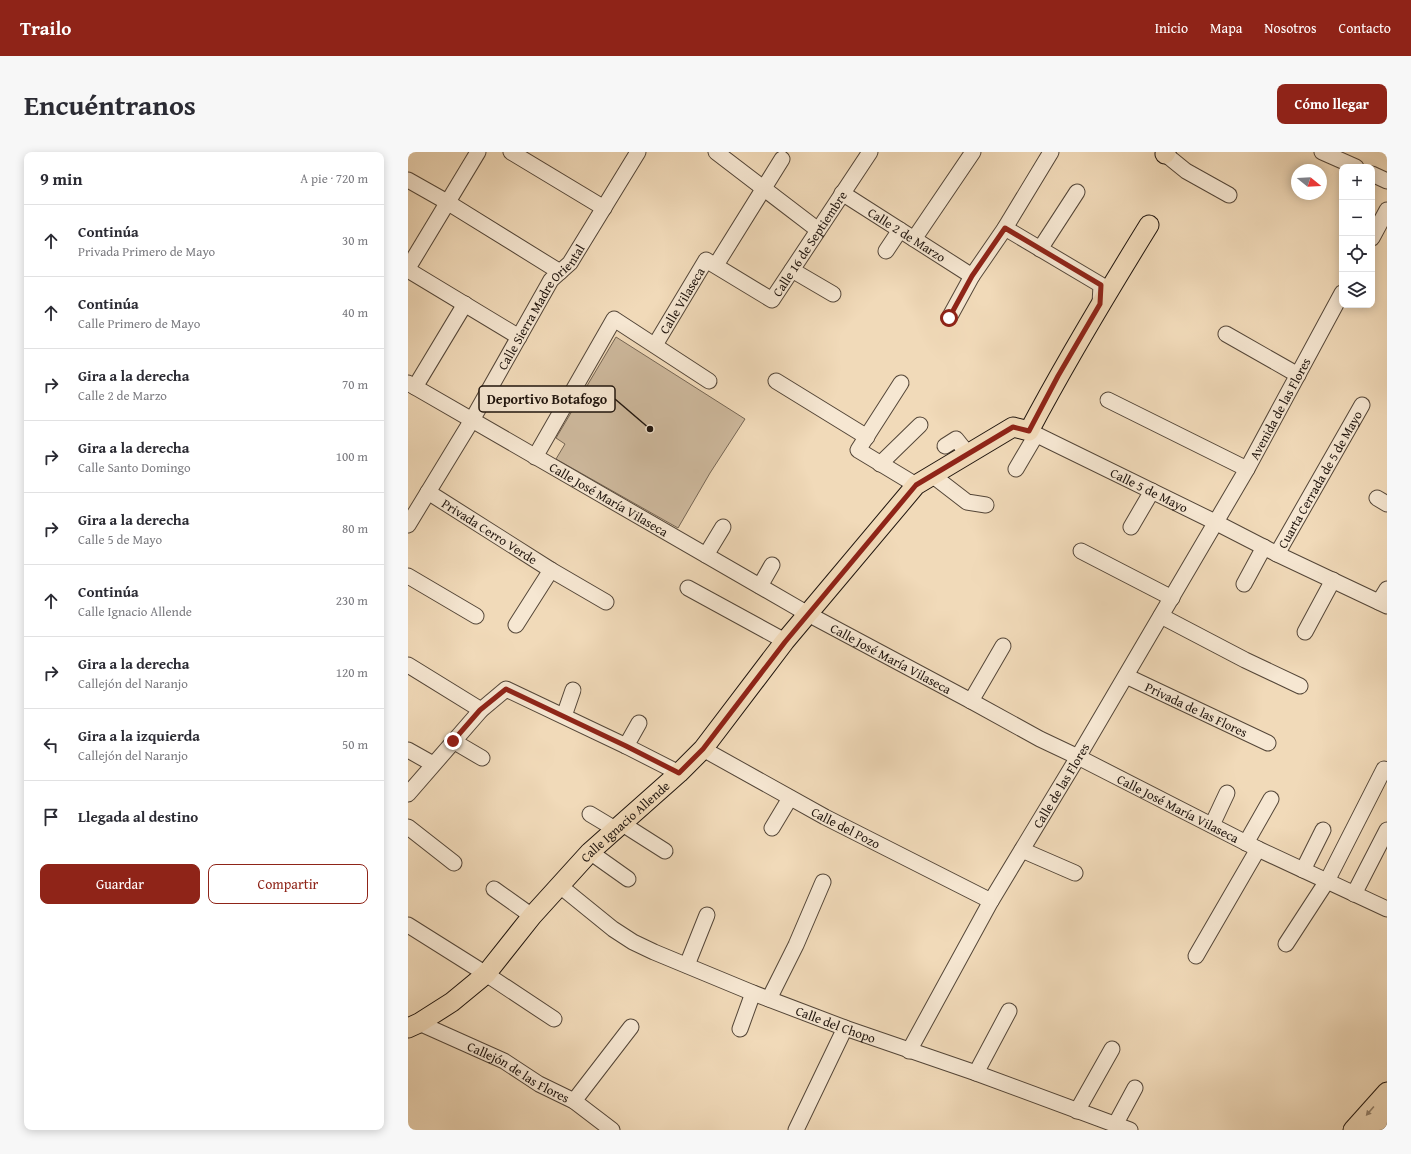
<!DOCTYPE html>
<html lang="es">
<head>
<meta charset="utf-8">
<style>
  body { margin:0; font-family:"Gentium Book Plus",serif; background:#f7f7f7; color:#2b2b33 }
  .controls { position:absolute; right:12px; top:12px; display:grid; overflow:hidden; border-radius:8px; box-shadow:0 2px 10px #0003 }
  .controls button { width:36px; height:36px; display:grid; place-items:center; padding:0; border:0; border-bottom:1px solid #e1e1e2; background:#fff; color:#2b2b33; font:20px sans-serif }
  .compass { position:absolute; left:883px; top:12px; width:36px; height:36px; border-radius:50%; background:#fff; box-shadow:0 2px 10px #0003; rotate:108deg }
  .stop { position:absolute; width:12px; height:12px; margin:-9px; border:3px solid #8f2418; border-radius:50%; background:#fff }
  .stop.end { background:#8f2418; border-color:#fff; box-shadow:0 1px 4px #0008 }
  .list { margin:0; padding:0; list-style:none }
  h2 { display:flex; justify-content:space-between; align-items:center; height:52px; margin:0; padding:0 16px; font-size:17px }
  h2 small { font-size:13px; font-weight:400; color:#7c7c81 }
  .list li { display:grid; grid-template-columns:26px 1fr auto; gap:12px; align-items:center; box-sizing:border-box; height:72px; padding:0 16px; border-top:1px solid #e1e1e2 }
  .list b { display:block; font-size:15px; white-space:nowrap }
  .list p { margin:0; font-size:13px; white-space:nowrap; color:#7c7c81 }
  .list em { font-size:13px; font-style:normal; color:#7c7c81 }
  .actions { display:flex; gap:8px; padding:12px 16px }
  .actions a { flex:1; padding:9px 0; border:1px solid #8f2418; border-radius:8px; text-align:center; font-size:14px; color:#8f2418 }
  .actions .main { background:#8f2418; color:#fff }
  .icon { flex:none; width:22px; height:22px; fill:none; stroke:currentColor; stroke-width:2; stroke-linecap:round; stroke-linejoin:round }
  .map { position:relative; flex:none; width:979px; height:978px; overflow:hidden; border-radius:8px }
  header { display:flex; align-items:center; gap:24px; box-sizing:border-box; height:56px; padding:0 20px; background:#8f2418; color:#fff }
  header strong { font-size:19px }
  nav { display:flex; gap:22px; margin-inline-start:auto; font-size:14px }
  .intro { display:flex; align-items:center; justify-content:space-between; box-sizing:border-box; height:96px; padding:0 24px }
  h1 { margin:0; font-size:28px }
  .button { padding:10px 18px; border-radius:8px; background:#8f2418; color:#fff; font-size:14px; font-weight:700 }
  main { display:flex; gap:24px; padding:0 24px }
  aside { flex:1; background:#fff; border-radius:8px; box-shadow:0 2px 10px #0003 }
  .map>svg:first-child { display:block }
</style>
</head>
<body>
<header>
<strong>Trailo</strong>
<nav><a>Inicio</a><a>Mapa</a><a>Nosotros</a><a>Contacto</a></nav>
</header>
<div class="intro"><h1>Encuéntranos</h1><a class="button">Cómo llegar</a></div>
<main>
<aside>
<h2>9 min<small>A pie · 720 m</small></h2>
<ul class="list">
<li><svg class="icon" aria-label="ahead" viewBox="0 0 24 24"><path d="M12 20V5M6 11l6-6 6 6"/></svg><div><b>Continúa</b><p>Privada Primero de Mayo</p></div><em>30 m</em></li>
<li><svg class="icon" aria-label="ahead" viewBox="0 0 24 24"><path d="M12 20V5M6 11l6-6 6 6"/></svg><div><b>Continúa</b><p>Calle Primero de Mayo</p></div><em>40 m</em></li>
<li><svg class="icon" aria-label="right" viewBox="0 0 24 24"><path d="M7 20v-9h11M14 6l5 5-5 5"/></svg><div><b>Gira a la derecha</b><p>Calle 2 de Marzo</p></div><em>70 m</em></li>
<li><svg class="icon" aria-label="right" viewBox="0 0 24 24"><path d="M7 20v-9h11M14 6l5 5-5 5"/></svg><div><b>Gira a la derecha</b><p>Calle Santo Domingo</p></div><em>100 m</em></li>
<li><svg class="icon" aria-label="right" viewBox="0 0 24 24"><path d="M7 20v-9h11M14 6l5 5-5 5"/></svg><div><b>Gira a la derecha</b><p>Calle 5 de Mayo</p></div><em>80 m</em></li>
<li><svg class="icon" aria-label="ahead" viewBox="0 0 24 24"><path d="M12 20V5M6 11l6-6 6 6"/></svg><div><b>Continúa</b><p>Calle Ignacio Allende</p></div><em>230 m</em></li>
<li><svg class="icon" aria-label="right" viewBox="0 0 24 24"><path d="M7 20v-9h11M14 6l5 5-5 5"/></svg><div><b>Gira a la derecha</b><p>Callejón del Naranjo</p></div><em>120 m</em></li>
<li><svg class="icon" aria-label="left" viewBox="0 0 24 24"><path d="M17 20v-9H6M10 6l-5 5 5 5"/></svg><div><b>Gira a la izquierda</b><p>Callejón del Naranjo</p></div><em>50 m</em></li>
<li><svg class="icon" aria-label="arrive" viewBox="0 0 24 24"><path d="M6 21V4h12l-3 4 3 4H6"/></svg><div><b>Llegada al destino</b></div></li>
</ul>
<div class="actions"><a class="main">Guardar</a><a>Compartir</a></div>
</aside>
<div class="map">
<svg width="979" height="978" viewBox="0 0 979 978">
  <rect width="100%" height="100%" fill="#f1dab9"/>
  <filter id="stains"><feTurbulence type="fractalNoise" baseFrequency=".005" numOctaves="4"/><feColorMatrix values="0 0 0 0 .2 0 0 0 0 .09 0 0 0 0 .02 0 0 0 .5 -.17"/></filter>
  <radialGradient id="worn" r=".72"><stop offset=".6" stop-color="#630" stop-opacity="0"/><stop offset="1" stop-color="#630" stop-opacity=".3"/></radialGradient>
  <path fill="#cdb89c" stroke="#766654" d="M208 185 337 267 302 321 270 376 148 307 157 292 148 286Z"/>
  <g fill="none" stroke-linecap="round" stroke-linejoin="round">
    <defs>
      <g id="minor">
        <path d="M103 0 196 56"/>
        <path d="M308 0 410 78"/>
        <path d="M914 0 948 15"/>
        <path d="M757 2 778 19 821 43"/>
        <path d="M964 22 979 29"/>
        <path d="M0 28 39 50 152 120"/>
        <path id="s1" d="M434 41 564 124"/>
        <path d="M597 76 693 133 692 152"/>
        <path d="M964 86 979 58"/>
        <path d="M506 87 565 0"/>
        <path d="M632 97 669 40"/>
        <path d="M478 99 492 78"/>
        <path d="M308 113 374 7"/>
        <path d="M0 116 70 0"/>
        <path d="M0 118 111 185"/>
        <path d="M384 118 425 142"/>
        <path d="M541 166 564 124 597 76 643 0"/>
        <path d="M818 182 890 223"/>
        <path id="s2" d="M247 193 298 108 364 148 462 0"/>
        <path d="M368 229 459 285"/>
        <path id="s3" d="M0 231 400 462 563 549 632 587 670 605 850 697 979 757"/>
        <path d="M493 231 450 298 508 333"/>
        <path d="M7 235 57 152"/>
        <path d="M700 248 839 317"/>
        <path id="s4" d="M621 279 803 368 869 402 979 454"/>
        <path d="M537 294 548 287 560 302"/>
        <path d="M127 305 206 167 301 229"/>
        <path d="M472 312 512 273"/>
        <path d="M608 317 628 283"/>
        <path d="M524 323 559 350 578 353"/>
        <path id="s5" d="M20 340 143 418 198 450"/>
        <path d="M969 346 979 352"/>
        <path id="s6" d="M0 373 64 268 143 128 162 111 230 0"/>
        <path d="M723 375 744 339"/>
        <path d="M673 399 764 446"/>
        <path id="s7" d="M869 402 954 253"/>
        <path d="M298 403 315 375"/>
        <path d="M0 424 68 464"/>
        <path d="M836 432 856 395"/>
        <path d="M352 434 364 413"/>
        <path d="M280 436 377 489"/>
        <path d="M971 450 979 437"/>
        <path d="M753 464 837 508 892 534"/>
        <path d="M108 473 143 418"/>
        <path d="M897 480 925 428"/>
        <path d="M0 513 73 558"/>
        <path id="s8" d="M718 524 860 591"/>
        <path d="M563 549 595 494"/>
        <path d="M156 564 165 538"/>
        <path d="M45 589 74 606"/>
        <path d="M218 594 231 571"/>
        <path id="s9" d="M295 597 417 665 583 749"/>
        <path d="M0 598 25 612"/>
        <path d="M0 642 73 558 98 537 218 594 271 621"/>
        <path d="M182 662 207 677"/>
        <path d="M213 671 257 699"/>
        <path d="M804 673 819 641"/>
        <path d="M0 675 46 711"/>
        <path d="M364 676 382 646"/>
        <path d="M838 691 863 647"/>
        <path d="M614 698 667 721"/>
        <path d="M182 700 220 727"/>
        <path d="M895 718 915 678"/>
        <path id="s10" d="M152 734 205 777 225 790 246 800 345 841 437 876 568 921 722 978"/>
        <path d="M86 737 124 764"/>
        <path d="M946 742 979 678"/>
        <path d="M0 773 78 822 146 867"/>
        <path d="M878 792 919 729 976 617"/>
        <path d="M788 804 850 697"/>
        <path d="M279 813 299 763"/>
        <path d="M361 847 388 793 415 730"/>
        <path id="s11" d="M11 871 96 909 131 932 166 949 204 978"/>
        <path d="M332 877 345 841"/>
        <path id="s12" d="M501 899 583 749 670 605 839 317 934 141"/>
        <path d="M568 921 601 859"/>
        <path d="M166 949 223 875"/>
        <path d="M669 959 704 897"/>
        <path d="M707 973 727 936"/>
        <path d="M388 978 437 876"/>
      </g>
      <g id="major">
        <path d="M757 2 758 0"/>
        <path id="s13" d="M0 876 11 871 44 850 78 822 124 764 182 700 271 621 295 597 377 489 508 333 605 275 621 279C658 209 699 141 741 73"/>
        <path d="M945 978 979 940"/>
        <path d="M966 978 979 963"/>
      </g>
    </defs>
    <use href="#minor" stroke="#544638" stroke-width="17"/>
    <use href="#major" stroke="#1f140d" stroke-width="21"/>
    <use href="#minor" stroke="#f6e7d2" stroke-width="15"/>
    <use href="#major" stroke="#f1dab9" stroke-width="19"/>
  </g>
  <defs><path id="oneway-solid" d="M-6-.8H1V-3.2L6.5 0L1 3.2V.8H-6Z"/></defs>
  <use fill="#92816c" href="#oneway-solid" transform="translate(962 959) rotate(131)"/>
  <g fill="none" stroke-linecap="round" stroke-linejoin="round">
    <path stroke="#8f2418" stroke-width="5" d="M45 589 72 558 98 537 218 594 271 621 295 597 377 490 508 333 605 275 621 279 650 224 692 152 693 133 597 76 564 124 541 166"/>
  </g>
  <g text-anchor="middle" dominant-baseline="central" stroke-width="4" stroke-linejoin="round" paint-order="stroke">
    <g font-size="13" fill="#1f140d" stroke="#f6e7d2">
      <text stroke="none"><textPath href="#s1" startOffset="77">Calle 2 de Marzo</textPath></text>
      <text stroke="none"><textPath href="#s2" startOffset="244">Calle 16 de Septiembre</textPath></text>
      <text stroke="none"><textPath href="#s2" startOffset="52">Calle Vilaseca</textPath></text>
      <text stroke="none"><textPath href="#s6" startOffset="256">Calle Sierra Madre Oriental</textPath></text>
      <text stroke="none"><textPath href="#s12" startOffset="742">Avenida de las Flores</textPath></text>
      <text stroke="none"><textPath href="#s7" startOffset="86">Cuarta Cerrada de 5 de Mayo</textPath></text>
      <text stroke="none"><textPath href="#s4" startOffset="134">Calle 5 de Mayo</textPath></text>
      <text stroke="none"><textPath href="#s3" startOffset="232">Calle José María Vilaseca</textPath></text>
      <text stroke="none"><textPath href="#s5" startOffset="73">Privada Cerro Verde</textPath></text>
      <text stroke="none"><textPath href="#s3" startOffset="556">Calle José María Vilaseca</textPath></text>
      <text stroke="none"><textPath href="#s8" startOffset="78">Privada de las Flores</textPath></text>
      <text stroke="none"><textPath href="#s12" startOffset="306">Calle de las Flores</textPath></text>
      <text stroke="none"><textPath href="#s3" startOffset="880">Calle José María Vilaseca</textPath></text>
      <text stroke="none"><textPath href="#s13" startOffset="302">Calle Ignacio Allende</textPath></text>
      <text stroke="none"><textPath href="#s9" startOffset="163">Calle del Pozo</textPath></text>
      <text stroke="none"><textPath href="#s10" startOffset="311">Calle del Chopo</textPath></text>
      <text stroke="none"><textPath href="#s11" startOffset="111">Callejón de las Flores</textPath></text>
    </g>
  </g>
  <path fill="none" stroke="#1f140d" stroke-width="1.5" d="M242 277L207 247"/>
  <circle fill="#1f140d" stroke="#f6e7d2" stroke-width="1.5" cx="242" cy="277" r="4"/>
  <rect fill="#f6e7d2" stroke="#1f140d" stroke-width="1.5" x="71" y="234" width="136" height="26" rx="4"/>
  <g font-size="14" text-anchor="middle" font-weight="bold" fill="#1f140d">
    <text x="139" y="252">Deportivo Botafogo</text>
  </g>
  <rect width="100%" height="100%" filter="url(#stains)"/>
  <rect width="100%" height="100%" fill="url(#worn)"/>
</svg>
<div class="controls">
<button>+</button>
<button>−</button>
<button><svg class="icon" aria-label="locate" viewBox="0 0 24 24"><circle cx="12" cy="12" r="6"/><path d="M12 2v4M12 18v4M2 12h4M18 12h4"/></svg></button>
<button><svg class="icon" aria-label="layers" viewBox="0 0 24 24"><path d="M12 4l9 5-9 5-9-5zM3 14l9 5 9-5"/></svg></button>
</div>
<svg class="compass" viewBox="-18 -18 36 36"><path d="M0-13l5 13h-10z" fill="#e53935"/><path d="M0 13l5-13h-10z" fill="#7c7c81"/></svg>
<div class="stop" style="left:541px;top:166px"></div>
<div class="stop end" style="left:45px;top:589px"></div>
</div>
</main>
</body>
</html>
